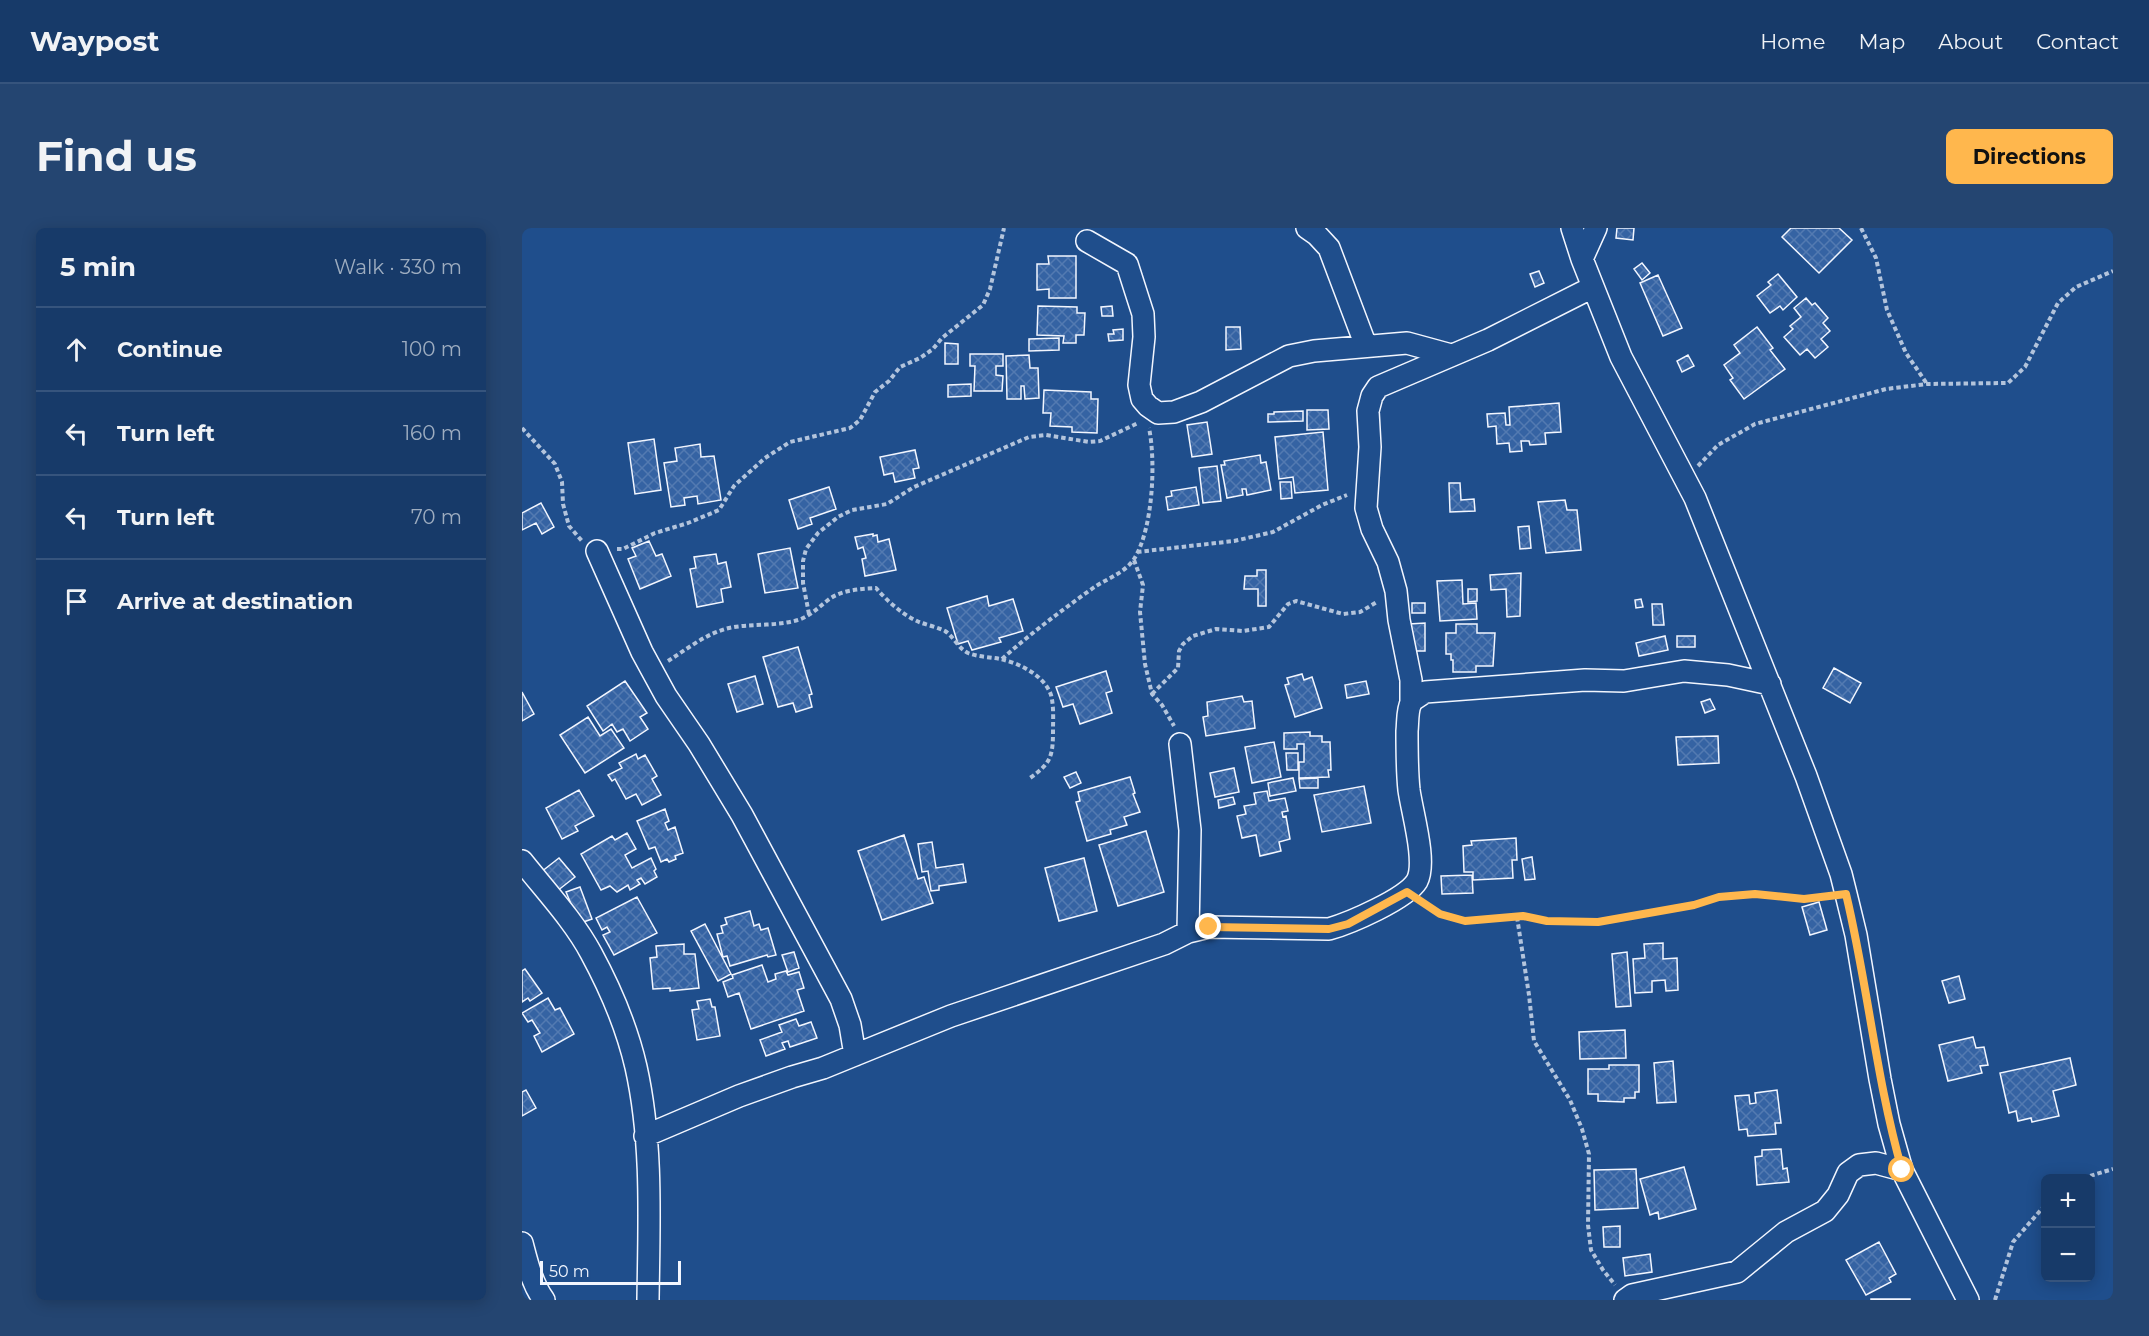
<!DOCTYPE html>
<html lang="en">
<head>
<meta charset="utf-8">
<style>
  body { margin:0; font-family:Montserrat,sans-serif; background:#244571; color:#f1f3f6 }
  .controls { position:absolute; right:18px; bottom:18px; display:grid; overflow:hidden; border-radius:9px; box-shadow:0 3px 15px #0003 }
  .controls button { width:54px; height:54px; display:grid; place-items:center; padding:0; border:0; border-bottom:2px solid #36547d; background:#173a69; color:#f1f3f6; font:30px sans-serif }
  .scale { position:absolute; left:18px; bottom:15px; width:141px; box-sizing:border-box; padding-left:6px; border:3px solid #f2f6ff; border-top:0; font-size:16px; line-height:21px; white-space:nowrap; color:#f2f6ff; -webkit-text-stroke:4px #1f4e8c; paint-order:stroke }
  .stop { position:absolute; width:18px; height:18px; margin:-14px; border:4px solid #ffb74d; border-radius:50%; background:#fff }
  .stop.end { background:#ffb74d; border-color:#fff; box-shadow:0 2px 6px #0008 }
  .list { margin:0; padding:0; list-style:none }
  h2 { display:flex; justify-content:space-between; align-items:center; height:78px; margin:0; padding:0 24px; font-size:26px }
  h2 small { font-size:20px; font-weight:400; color:#9eadc0 }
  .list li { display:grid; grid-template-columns:39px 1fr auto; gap:18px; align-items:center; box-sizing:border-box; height:84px; padding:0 24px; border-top:2px solid #36547d }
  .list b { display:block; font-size:22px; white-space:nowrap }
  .list em { font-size:20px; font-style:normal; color:#9eadc0 }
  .icon { flex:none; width:33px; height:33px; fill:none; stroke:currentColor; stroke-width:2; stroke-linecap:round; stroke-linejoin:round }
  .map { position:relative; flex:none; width:1591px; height:1072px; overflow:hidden; border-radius:9px }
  header { display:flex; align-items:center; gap:36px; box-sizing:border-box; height:84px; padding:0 30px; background:#173a69; border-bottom:2px solid #36547d }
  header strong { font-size:28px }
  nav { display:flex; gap:33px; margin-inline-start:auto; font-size:21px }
  .intro { display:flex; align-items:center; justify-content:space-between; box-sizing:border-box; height:144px; padding:0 36px }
  h1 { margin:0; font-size:42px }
  .button { padding:15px 27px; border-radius:9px; background:#ffb74d; color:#111; font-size:21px; font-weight:700 }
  main { display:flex; gap:36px; padding:0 36px }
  aside { flex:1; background:#173a69; border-radius:9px; box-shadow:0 3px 15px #0003 }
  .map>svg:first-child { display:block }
</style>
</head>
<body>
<header>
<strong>Waypost</strong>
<nav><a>Home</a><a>Map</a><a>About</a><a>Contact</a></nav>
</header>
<div class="intro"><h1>Find us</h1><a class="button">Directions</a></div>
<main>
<aside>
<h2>5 min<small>Walk · 330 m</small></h2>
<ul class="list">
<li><svg class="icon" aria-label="ahead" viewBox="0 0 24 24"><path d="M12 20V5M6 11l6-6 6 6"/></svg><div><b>Continue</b></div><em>100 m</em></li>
<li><svg class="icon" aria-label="left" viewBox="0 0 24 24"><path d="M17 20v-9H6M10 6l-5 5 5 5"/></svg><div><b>Turn left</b></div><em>160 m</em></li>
<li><svg class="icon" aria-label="left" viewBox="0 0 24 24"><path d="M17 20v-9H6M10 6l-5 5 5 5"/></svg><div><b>Turn left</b></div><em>70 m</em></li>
<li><svg class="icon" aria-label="arrive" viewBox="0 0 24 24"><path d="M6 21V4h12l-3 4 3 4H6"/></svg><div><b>Arrive at destination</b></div></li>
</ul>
</aside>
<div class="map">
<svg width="1591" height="1072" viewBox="0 0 1591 1072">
  <defs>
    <pattern id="building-cross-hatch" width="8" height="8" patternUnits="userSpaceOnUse" patternTransform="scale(1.5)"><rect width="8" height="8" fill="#3563a3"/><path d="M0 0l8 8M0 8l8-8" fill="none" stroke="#537ab1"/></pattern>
  </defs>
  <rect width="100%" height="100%" fill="#1f4e8c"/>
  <path fill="url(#building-cross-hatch)" stroke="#f2f6ff" stroke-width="1.5" d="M1095 0H1112L1111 12 1094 10Z
    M1269 0H1317L1330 12 1297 45 1260 9Z
    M526 28H554V70H527V61L515 62V36H527Z
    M1120 35 1128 45 1120 52 1112 41Z
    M1017 43 1022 55 1013 59 1008 46Z
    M1256 46 1275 69 1261 82 1258 78 1248 85 1235 68 1249 57 1246 54Z
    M1136 47 1160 100 1141 108 1118 55Z
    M1284 70 1290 77 1293 75 1306 90 1301 95 1308 103 1299 111 1306 119 1293 130 1285 121 1278 127 1262 109 1271 101 1268 98 1279 89 1272 80Z
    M516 78 555 79V85H563L562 107H554V115H541L542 108 515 107Z
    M590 78 591 88H580L579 79Z
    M704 99H718L719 121 704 122Z
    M1235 99 1251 120 1248 122 1263 141 1222 171 1208 152 1211 150 1202 137 1218 125 1212 117Z
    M601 101V112L587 113 586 106H592L591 102Z
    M537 110V122L507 123V111Z
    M423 115 436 116V136H423Z
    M448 126H481V138H474V147L481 148 480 163H452L453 138H448Z
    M507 127 508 140H516L517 170 503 171 502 158H499V171H485L484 128Z
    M1166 127 1172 138 1160 144 1155 133Z
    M449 156V168L426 169V157Z
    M522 162 569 164V171H576L575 205 550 204V199L528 198 529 185H521Z
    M1037 175 1039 204 1023 205 1024 216 1008 217 1007 213H999L1000 223 988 224 987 215 975 216 974 198 966 199 965 186 983 185 984 197H988L987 179Z
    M785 182H806L807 201 785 202Z
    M781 183V193L746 194V186H752V184Z
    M685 194 690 226 670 229 665 197Z
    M801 204 806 262 773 265 771 249 757 251 753 209Z
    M132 211 139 262 113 266 106 215Z
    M178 216 179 229 192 228 199 272 176 276 175 268 162 270 163 277 149 279 142 235 155 233 153 220Z
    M393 222 397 240 391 241 393 250 373 254 371 245 362 247 358 229Z
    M738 227 739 235 744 234 749 262 725 267 724 261H720L721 267 705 270 699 237H703L702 233Z
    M695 238 699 273 681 275 677 240Z
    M758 254H769L770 270 759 271Z
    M927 255H938L939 272 952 271 953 283 928 284Z
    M307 259 314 281 288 290 290 296 276 301 267 272Z
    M674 259 677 277 646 282 644 269 650 268 649 263Z
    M1043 272 1045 282H1055L1059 322 1024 325 1016 274Z
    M19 275 32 299 20 306 14 295 0 302V285Z
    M1007 298 1009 320 998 321 996 299Z
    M351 306V308L355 307 356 314 367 311 374 342 343 348 340 331 344 330 341 319 336 321 333 309Z
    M127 313 134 328 140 326 149 348 118 361 106 331 114 328 110 320Z
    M268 320 276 360 243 365 236 326Z
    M194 326 196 336 204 334 209 359 199 361 201 374 175 379 168 341 174 340 172 329Z
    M735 342H744V378H736V361H722L723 348H735Z
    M999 345 998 388 985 389 984 361 969 362 968 347Z
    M940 352 941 376 954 375 955 391 918 393 915 353Z
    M946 361H955V373L946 374Z
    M465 368 467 378 491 371 501 403 477 410 479 414 450 422 446 413 436 416 425 380Z
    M1119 371 1121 379 1114 380 1113 372Z
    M890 375H903V385H890Z
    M1130 376H1140L1142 397H1131Z
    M903 395V423H888L887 396Z
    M934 396H955V405H973L971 438H954V444H931V432H929V426H924V405H934Z
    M1143 408 1146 422 1117 428 1114 415Z
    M1155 408H1173V419H1155Z
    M276 419 290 466 287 467 290 479 274 484 271 475 256 479 241 429Z
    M1312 440 1339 455 1328 475 1301 460Z
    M584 443 590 463 584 465 590 485 558 496 551 476 541 479 534 459Z
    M780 446 782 452 790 449 800 480 773 489 763 457 767 456 765 450Z
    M233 448 241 476 215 484 206 456Z
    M103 453 125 485 118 489 126 501 108 513 101 501 95 504 90 496 81 503 65 478Z
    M844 453 847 466 825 470 823 457Z
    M0 464 12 486 0 493Z
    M720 468 722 474 730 473 733 500 684 508 681 489 686 488 685 474Z
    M1188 471 1193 481 1183 485 1179 474Z
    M66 489 78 508 89 501 102 520 63 545 38 507Z
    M788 504V508H800V514H808L809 542H806L807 549 777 550V534H782V516H775V521H762V505Z
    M1196 508 1197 535 1156 537 1154 509Z
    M752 514 759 549 730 555 723 519Z
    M764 525H776V542H765Z
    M114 526 116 531 123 527 135 548 130 551 139 567 120 577 114 566 104 571 93 551 90 553 86 547 100 540 97 535Z
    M712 540 717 564 693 569 688 545Z
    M554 544 559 555 548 560 542 549Z
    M608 549 613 565 611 566 618 584 602 589 605 597 588 602 589 606 565 613 554 574 558 573 556 564Z
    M771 550 774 563 748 568 746 555Z
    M796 550V560H778L777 551Z
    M842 558 849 595 800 604 792 567Z
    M57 562 72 588 53 598 56 603 40 611 24 580Z
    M745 563 747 573 763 570 766 583 760 584 761 589 764 588 768 611 757 614 759 623 738 628 734 607 720 610 715 588 724 586 722 578 734 576 732 565Z
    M711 569 713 576 697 580 696 572Z
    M143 581 147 593 143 595 146 602 153 599 161 625 153 628 154 631 147 634 145 631 139 634 133 619 127 621 115 593Z
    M624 603 642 664 596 678 577 617Z
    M105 605 114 621 103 627 110 640 129 630 134 641 132 643 135 649 123 656 119 650 115 652 118 656 108 662 106 657 95 664 88 658 79 662 59 626 90 608 93 612Z
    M382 607 396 651 402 649 411 675 360 692 336 623Z
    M994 610 995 632H990L991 650 951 652V644H942L941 618 950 617 949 613Z
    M410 614 414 640 441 636 444 654 417 658V662L409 663 406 643 400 644 396 616Z
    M1010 629 1013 651 1003 652 1000 631Z
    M37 630 53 649 35 663 19 644Z
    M562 630 575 683 537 693 523 640Z
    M950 647 951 665 920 666 919 648Z
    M58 659 70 691 53 697 45 677 49 676 44 664Z
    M115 669 135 705 92 727 81 707 88 704 85 699 80 702 74 690Z
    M1297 674 1305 702 1288 707 1280 679Z
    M228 683 232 698 237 696 239 702 246 700 254 727 246 729 245 727 208 738 205 728 201 729 195 706 201 705 199 698 205 696 203 690Z
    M183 696 209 746 196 753 169 703Z
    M1141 715V731L1155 730 1156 762 1144 763 1143 752 1130 753V764L1113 765 1111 731 1123 730 1122 716Z
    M162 716V726H173L177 760 148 763V760L131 761 128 730 135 729 134 718Z
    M272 724 277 740 266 744 260 727Z
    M1105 724 1109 778 1094 779 1090 726Z
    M240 737 246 754 254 751 253 746 264 743 266 747 277 744 282 760 275 762 282 783 229 801 217 765 206 769 201 754 211 750 210 747Z
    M3 741 20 765 8 773 6 770 0 774V743Z
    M1437 748 1443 771 1427 775 1420 753Z
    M26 770 33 782 38 780 52 806 20 824 12 808 18 805 10 792 6 794 0 785Z
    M188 771 190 779H193L198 808 175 812 170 782 177 781 175 773Z
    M274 791 277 798 289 794 295 810 268 819 266 813 260 815 263 821 244 828 238 812 260 804 257 797Z
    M1103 802 1104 830 1058 831 1057 804Z
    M1451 809 1454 820 1462 819 1466 837 1458 838 1460 845 1426 853 1417 817Z
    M1548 830 1554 857 1531 863 1537 888 1510 894 1509 890 1496 893 1494 883 1487 885 1478 845Z
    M1151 833 1154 874 1135 875 1132 835Z
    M1087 837H1117V864H1113V870H1102V874L1076 873V866H1066V841H1087Z
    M4 862 14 880 0 888V864Z
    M1255 862 1259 895H1253L1254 906 1226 908 1225 901 1217 902 1213 868 1227 867 1228 876 1234 875 1233 865Z
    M1259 921 1261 941 1265 940 1267 954 1235 957 1233 929 1240 928V922Z
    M1162 939 1174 981 1137 991 1136 984 1128 987 1118 951Z
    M1114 941 1116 980 1073 982 1072 942Z
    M1098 998V1019H1082L1081 999Z
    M1357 1014 1374 1046 1367 1050 1369 1054 1344 1067 1324 1032Z
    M1128 1026 1130 1044 1103 1048 1101 1030Z
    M1349 1071H1388V1072H1349Z"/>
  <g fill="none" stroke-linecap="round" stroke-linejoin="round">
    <defs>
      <path id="minor" d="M785 0 795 7 807 20 844 118
        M1050 0 1060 31 1099 129 1173 270 1284 548 1319 646 1324 666 1334 707 1358 851 1367 896 1380 942 1446 1072
        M565 13 605 36 621 86 622 109 617 157 620 171 626 178 636 185 652 184 679 174 767 128 792 123 885 115 929 127
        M1060 31 1074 0
        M75 323 120 424 144 468 177 516 220 587 319 771 328 797 333 827
        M889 475V452L877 392 874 363 866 334 850 301 844 280 848 219 846 183 850 168 856 159 966 112 1071 59
        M658 516 668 602 666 704
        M0 633C23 662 52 693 69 725 88 760 105 800 114 839 131 915 127 995 126 1072
        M123 908 217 868 270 849 301 840 429 788 642 716 666 704 687 699 807 701C828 695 884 671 895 653 905 634 890 584 887 562 885 543 885 522 885 503 886 495 885 482 889 475 891 471 899 467 903 464L1063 452 1102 453 1162 443 1206 447 1248 456
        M0 1015C5 1034 10 1056 22 1072
        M1103 1072 1110 1067 1215 1044 1264 1004 1303 983 1316 967 1326 945 1337 937 1354 935 1380 942"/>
    </defs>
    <use href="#minor" stroke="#f2f6ff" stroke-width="24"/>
    <path stroke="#b3c4dc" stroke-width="4" stroke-dasharray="4.5 3" stroke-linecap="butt" d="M1339 0 1354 30 1365 82 1384 125 1405 156
      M0 200 33 236 40 254 41 276 47 298 60 313
      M1176 238 1196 217 1233 196 1364 161 1405 156 1486 155 1503 139 1536 75 1554 59 1591 43
      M95 321H101L133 305 166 295 197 282 212 258 243 230 268 214 328 200 338 192 353 164 367 153 378 139 398 130 411 121 420 110 461 77 468 61 482 0
      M615 324 712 313 751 304 800 277 825 267
      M612 332 621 357 618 384 623 436 630 466 640 477 652 498
      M287 386 281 355V333L284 321 296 305 316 289 330 282 365 276 392 259 507 209 524 207 567 214 578 213 616 195
      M480 431C509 405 539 383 571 360 584 351 603 345 612 331 631 301 634 234 627 200
      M146 433C165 421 185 405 207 400 230 395 256 399 279 391 289 387 297 379 306 372 319 362 337 361 354 360 365 373 381 387 397 394 405 397 415 399 423 403 432 409 436 420 446 425 456 429 468 429 478 431 497 435 522 447 529 467 532 478 531 492 531 504 531 529 528 536 508 550
      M630 466 656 440 657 423 661 416 671 408 694 401 721 403 747 399 766 376 774 373 821 386 838 384 855 374
      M901 675 918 686 943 693 1001 688 1025 693 1076 694 1172 677 1197 669 1233 666 1282 671 1308 669
      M995 689 1007 767 1012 813 1048 872 1060 901 1067 926 1066 997 1069 1022 1081 1042 1093 1057
      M1561 950 1591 941
      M1473 1072 1491 1014 1524 976"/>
    <use href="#minor" stroke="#1f4e8c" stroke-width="21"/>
  </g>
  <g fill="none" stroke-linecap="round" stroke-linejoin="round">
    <path stroke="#ffb74d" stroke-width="8" d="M687 699 807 701 826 696 885 664 918 686 943 693 1001 688 1025 693 1076 694 1172 677 1197 669 1233 666 1282 671 1324 666C1346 758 1354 851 1380 942"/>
  </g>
</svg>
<div class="controls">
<button>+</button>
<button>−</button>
</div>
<div class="scale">50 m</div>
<div class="stop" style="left:1380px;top:942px"></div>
<div class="stop end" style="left:687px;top:699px"></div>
</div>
</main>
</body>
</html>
